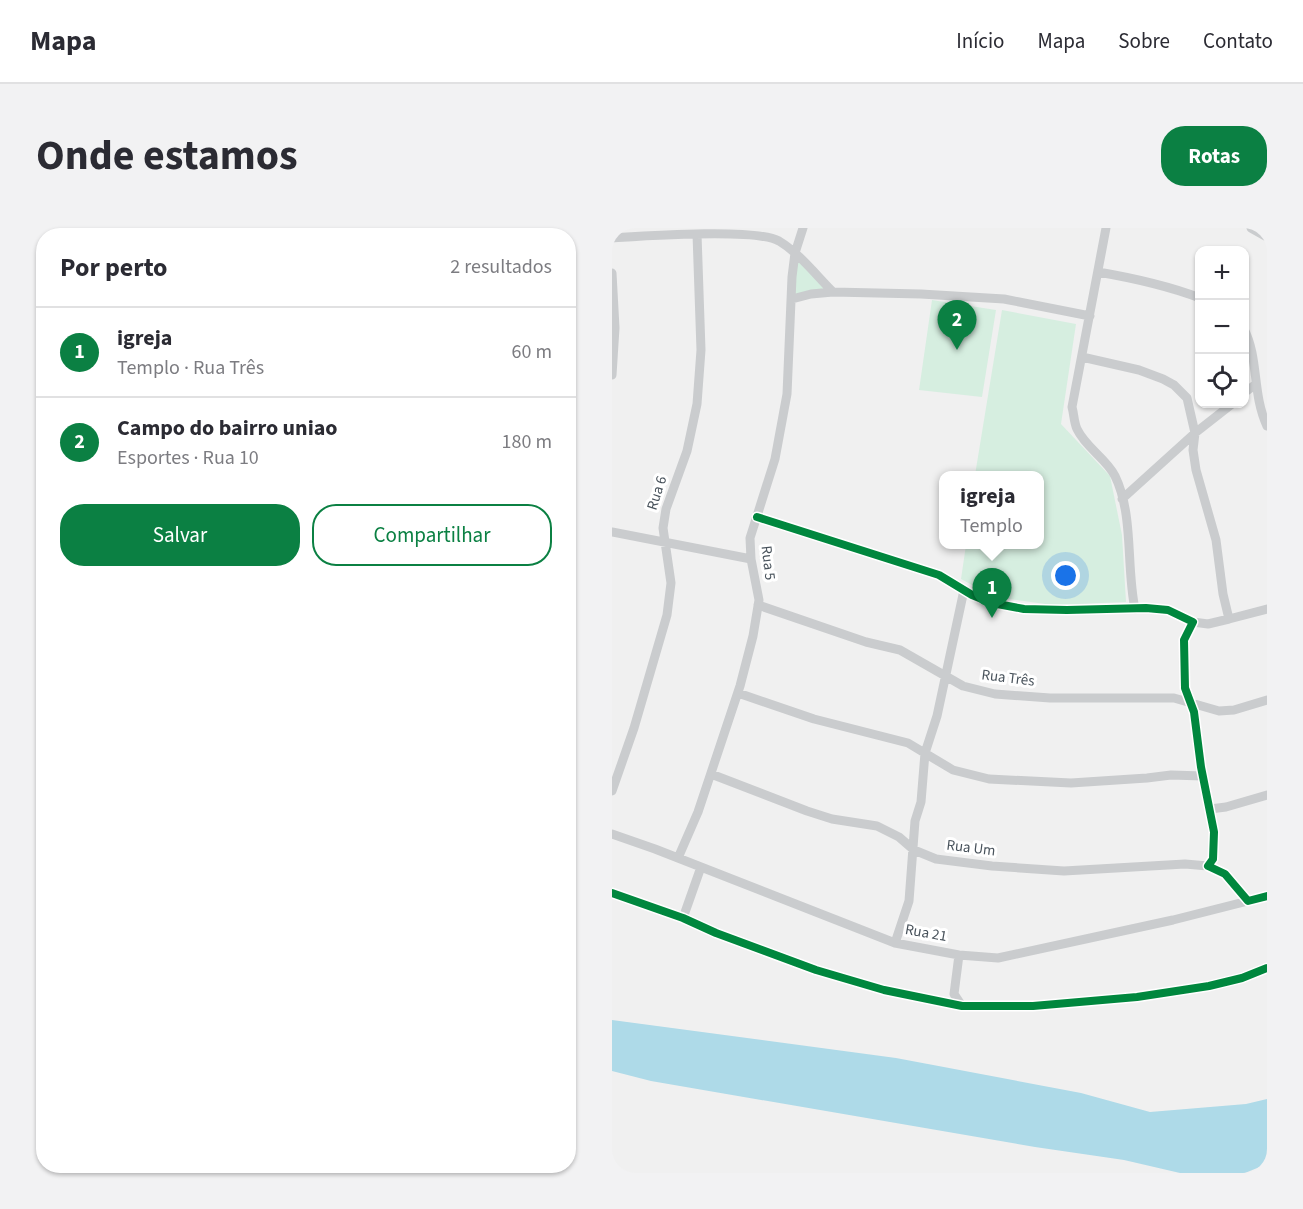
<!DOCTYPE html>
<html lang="pt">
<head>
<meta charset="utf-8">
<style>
  body { margin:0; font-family:"Source Sans 3",sans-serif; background:#f2f2f3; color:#2b2b33 }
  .controls { position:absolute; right:18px; top:18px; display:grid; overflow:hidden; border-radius:12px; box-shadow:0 2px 4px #0004 }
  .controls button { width:54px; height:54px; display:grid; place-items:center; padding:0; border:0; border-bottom:2px solid #e1e1e2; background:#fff; color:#2b2b33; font:30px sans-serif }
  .you { position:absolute; left:454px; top:348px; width:21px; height:21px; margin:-15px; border:4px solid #fff; border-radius:50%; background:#1a73e8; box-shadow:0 0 0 9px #1a73e833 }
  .badge { display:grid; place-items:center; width:39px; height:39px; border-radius:50%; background:#0b8043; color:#fff; font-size:20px; font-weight:700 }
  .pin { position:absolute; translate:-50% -50px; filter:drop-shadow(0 2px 3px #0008) }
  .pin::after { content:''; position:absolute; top:32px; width:21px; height:18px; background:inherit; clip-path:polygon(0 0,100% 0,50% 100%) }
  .popup { position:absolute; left:327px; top:243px; width:105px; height:78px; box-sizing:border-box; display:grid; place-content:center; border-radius:12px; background:#fff; filter:drop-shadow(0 2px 4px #0005); font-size:20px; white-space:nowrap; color:#7c7c81 }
  .popup b { font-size:22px; color:#2b2b33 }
  .popup::after { content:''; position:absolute; left:50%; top:100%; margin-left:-12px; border:12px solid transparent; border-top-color:#fff }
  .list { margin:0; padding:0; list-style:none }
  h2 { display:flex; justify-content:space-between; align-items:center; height:78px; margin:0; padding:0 24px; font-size:26px }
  h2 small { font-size:20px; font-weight:400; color:#7c7c81 }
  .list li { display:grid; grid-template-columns:39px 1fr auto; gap:18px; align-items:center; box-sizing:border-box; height:90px; padding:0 24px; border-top:2px solid #e1e1e2 }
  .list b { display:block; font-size:22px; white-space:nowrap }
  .list p { margin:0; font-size:20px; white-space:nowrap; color:#7c7c81 }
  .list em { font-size:20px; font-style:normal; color:#7c7c81 }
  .actions { display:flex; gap:12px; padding:18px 24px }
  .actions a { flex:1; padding:14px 0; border:2px solid #0b8043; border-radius:24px; text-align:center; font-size:21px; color:#0b8043 }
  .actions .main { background:#0b8043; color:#fff }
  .icon { flex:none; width:33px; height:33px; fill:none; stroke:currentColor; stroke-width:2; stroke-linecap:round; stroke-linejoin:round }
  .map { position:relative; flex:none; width:655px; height:945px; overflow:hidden; border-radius:24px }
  header { display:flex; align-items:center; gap:36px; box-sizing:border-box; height:84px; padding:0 30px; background:#fff; border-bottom:2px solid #e1e1e2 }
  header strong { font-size:28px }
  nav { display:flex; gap:33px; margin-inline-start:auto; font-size:21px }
  .intro { display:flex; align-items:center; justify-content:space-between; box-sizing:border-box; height:144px; padding:0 36px }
  h1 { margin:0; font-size:42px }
  .button { padding:15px 27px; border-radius:24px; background:#0b8043; color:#fff; font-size:21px; font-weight:700 }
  main { display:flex; gap:36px; padding:0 36px }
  aside { flex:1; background:#fff; border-radius:24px; box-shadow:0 2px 4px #0004 }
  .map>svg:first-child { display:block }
</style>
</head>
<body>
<header>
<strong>Mapa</strong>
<nav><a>Início</a><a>Mapa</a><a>Sobre</a><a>Contato</a></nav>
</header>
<div class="intro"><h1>Onde estamos</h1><a class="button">Rotas</a></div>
<main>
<aside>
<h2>Por perto<small>2 resultados</small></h2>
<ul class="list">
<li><span class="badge">1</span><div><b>igreja</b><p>Templo · Rua Três</p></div><em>60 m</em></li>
<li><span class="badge">2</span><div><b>Campo do bairro uniao</b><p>Esportes · Rua 10</p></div><em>180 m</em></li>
</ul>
<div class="actions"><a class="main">Salvar</a><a>Compartilhar</a></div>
</aside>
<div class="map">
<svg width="655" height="945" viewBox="0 0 655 945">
  <rect width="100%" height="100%" fill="#f0f0f0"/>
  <path fill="#d6eee0" d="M185 30 216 62 182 68Z
    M320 72 384 82 370 169 307 162Z
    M390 82 464 96 449 196 498 248 510 307 514 374 441 377 382 369 349 351 354 317 428 316V248L363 247Z"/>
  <path fill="#aedae8" d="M0 792 284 830 469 865 538 884 634 876 655 871V936L633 945H568L512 932 423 919 39 853 0 843Z"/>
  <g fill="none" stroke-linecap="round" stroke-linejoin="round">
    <path stroke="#caccce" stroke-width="9" d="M494 0 460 179C462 186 462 195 465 201 474 220 494 230 503 248 522 287 514 339 523 381
      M639 0 655 9
      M0 10C32 8 143 0 167 13 187 25 204 47 221 64L309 66 392 71 478 88
      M486 44C521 50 554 57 588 70
      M0 45 3 100 0 147
      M180 71 199 66 221 64
      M632 101C647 130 640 166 655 198
      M470 129 527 142 551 151 562 157 575 170 583 205 581 222 584 242 604 312 611 366 617 391 655 381
      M632 165 644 156
      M510 271 583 205 620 176
      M145 289 327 347 360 367 380 375 412 381 455 382 534 380 556 382 581 394 572 412 573 460 582 484 589 539 602 604 601 631 596 638 613 646 636 673 655 668
      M0 304 139 331
      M146 377 254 414 288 422 351 458 383 466 438 470H562L607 483 622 482 655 472
      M581 394 596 396 617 391
      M126 465 202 491 296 515 341 542 377 551 459 555 535 550 559 547 591 548
      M99 546 195 583 220 591 265 598 287 609 302 622 324 631 380 638 452 643 573 636 596 638
      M0 563 22 500 55 387 59 355 51 300 54 281 75 223 85 176 89 122 85 6
      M598 581 614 579 655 567
      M0 606 43 621 283 715 347 727 386 730 561 692 636 673
      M66 630 86 584 128 458 141 408 147 372 139 331 138 310 163 231 175 166 180 49 183 25 191 0
      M0 665 71 690 104 705 204 742 272 762 350 778H421L525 769 597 758 630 750 655 740
      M71 690 89 639
      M283 715 297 673 303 593 309 574 313 525 325 488 352 362
      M347 727 342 766 350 778"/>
    <defs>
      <path id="cycleway" d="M145 289 327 347 360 367 380 375 412 381 455 382 534 380 556 382 581 394 572 412 573 460 582 484 589 539 602 604 601 631 596 638 613 646 636 673 655 668
        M0 665 71 690 104 705 204 742 272 762 350 778H421L525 769 597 758 630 750 655 740"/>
    </defs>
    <use href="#cycleway" stroke="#fff" stroke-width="11"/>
    <use href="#cycleway" stroke="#00873e" stroke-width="8"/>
  </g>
  <g text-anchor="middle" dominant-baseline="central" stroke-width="6" stroke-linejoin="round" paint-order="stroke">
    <g font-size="15" fill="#48525b" stroke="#fff">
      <text transform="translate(45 265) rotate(-72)">Rua 6</text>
      <text transform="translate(156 335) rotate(83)">Rua 5</text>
      <text transform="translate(396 450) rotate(7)">Rua Três</text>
      <text transform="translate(359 620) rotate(7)">Rua Um</text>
      <text transform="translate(314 705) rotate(10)">Rua 21</text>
    </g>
  </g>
</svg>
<div class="controls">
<button>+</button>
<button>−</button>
<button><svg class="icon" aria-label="locate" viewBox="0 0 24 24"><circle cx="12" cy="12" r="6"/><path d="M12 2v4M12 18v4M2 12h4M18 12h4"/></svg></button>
</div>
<div class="you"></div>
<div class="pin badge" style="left:380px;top:390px">1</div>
<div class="popup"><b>igreja</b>Templo</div>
<div class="pin badge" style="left:345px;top:122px">2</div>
</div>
</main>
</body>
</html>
